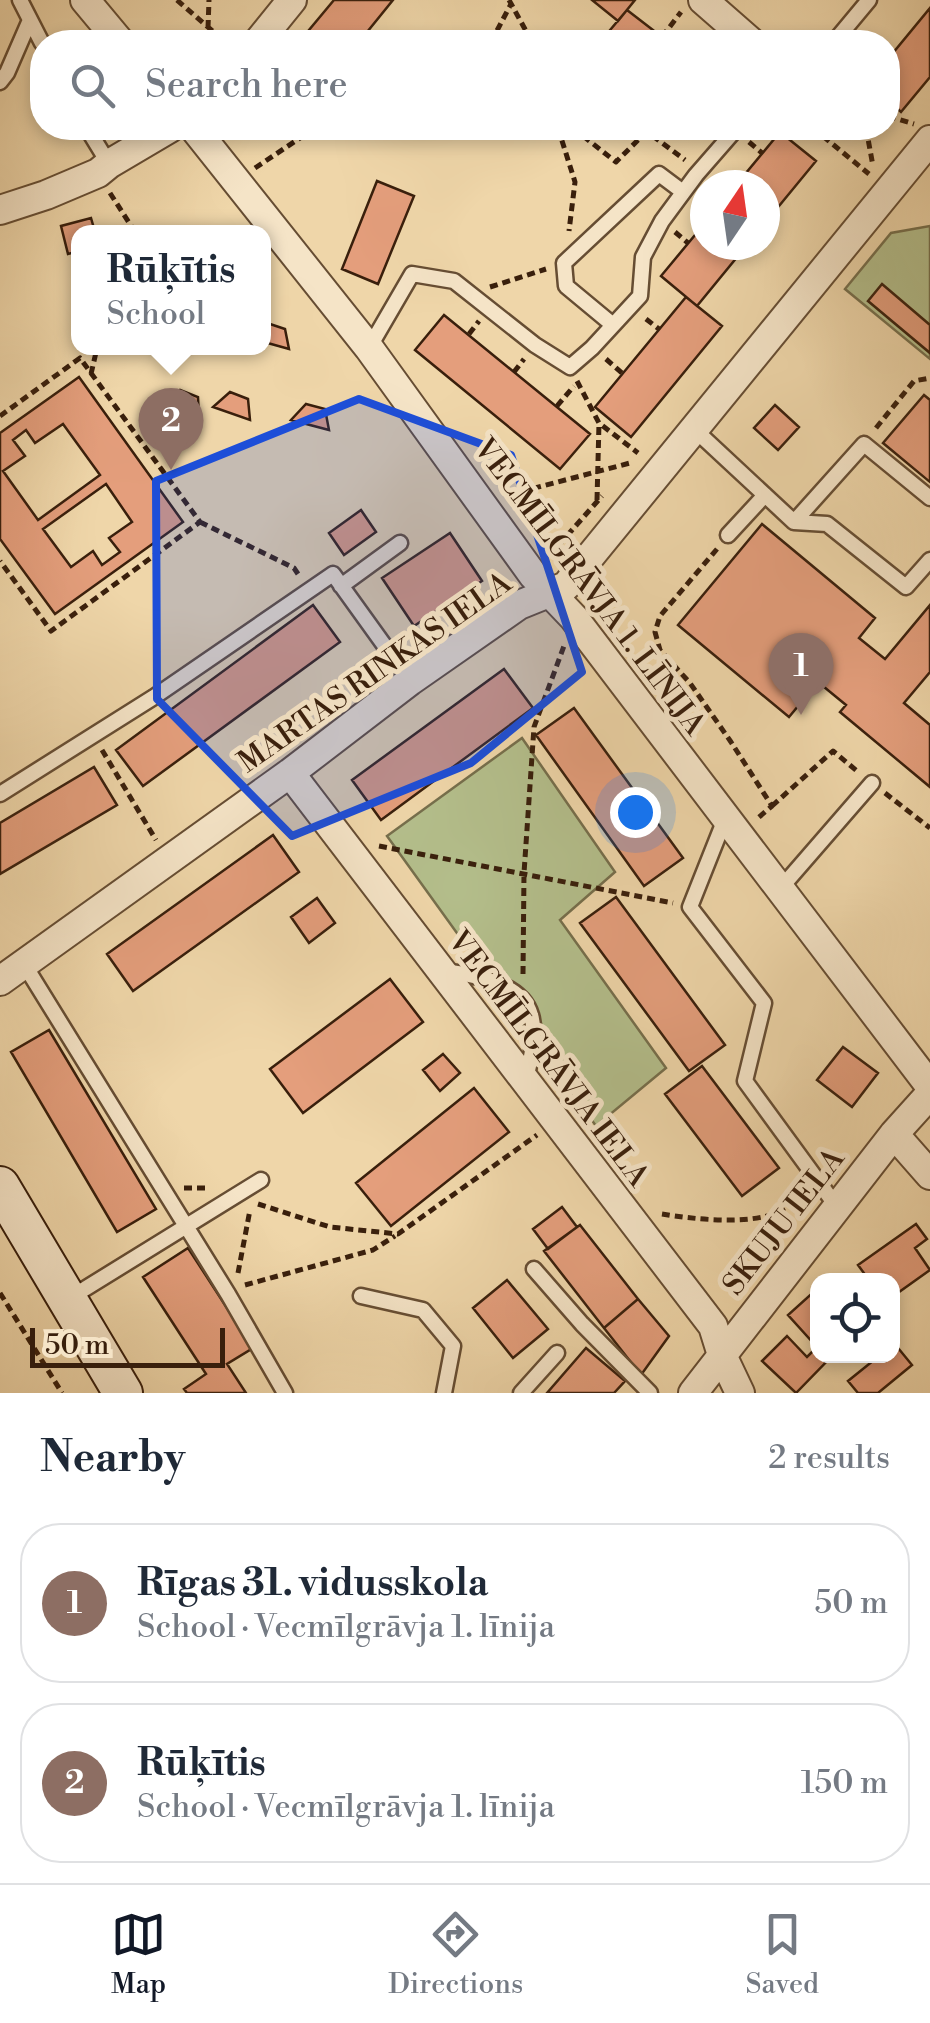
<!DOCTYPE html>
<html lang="en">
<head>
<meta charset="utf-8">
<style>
  body { margin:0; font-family:"Libre Bodoni",serif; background:#f2f2f3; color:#1f2937 }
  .controls { position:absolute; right:30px; bottom:30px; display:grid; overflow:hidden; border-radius:20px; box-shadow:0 5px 15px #0003 }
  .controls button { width:90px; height:90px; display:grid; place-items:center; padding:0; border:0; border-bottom:2px solid #e0e1e3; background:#fff; color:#1f2937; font:50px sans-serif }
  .compass { position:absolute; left:690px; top:170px; width:90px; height:90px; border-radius:50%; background:#fff; box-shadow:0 5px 15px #0003; rotate:13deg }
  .scale { position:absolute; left:30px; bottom:25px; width:195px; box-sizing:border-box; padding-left:10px; border:5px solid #391f0c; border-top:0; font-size:28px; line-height:35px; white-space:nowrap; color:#391f0c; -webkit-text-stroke:8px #f5e4c7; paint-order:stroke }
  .you { position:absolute; left:635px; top:812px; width:35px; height:35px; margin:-25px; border:8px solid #fff; border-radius:50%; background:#1a73e8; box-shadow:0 0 0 15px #1a73e833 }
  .badge { display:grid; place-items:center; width:65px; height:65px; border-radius:50%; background:#111827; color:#fff; font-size:32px; font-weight:700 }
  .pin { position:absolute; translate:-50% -82px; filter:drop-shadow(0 2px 5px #0008) }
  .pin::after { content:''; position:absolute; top:52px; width:35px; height:30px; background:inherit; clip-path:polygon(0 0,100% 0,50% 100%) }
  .popup { position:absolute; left:71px; top:225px; width:200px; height:130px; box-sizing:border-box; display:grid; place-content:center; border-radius:20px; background:#fff; filter:drop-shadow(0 2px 8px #0005); font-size:32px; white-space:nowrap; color:#747a83 }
  .popup b { font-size:38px; color:#1f2937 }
  .popup::after { content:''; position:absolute; left:50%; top:100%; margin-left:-20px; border:20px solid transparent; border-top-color:#fff }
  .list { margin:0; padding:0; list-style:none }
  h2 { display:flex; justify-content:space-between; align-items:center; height:130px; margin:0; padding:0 40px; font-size:42px }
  h2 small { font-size:32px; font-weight:400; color:#747a83 }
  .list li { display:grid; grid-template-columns:65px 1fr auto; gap:30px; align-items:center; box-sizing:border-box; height:160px; margin:0 20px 20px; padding:0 20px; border:2px solid #e0e1e3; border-radius:40px }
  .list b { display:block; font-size:38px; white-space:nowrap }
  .list p { margin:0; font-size:32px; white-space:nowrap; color:#747a83 }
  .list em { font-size:32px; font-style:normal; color:#747a83 }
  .icon { flex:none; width:55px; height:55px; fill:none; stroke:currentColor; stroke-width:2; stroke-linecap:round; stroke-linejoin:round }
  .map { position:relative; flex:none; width:930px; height:1393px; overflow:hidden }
  .search { position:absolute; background:#fff; box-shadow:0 5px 15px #0003; left:30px; right:30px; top:30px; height:110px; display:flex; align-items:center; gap:25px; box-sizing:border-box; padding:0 35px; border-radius:40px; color:#747a83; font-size:38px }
  .sheet { height:490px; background:#fff }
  nav { display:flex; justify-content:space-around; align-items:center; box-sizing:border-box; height:140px; border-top:2px solid #e0e1e3; background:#fff; font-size:28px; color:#747a83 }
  nav a { display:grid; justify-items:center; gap:5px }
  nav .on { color:#111827 }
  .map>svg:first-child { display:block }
</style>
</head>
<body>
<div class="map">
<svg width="930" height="1393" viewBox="0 0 930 1393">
  <rect width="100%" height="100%" fill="#efd6a9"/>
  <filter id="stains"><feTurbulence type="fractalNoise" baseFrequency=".002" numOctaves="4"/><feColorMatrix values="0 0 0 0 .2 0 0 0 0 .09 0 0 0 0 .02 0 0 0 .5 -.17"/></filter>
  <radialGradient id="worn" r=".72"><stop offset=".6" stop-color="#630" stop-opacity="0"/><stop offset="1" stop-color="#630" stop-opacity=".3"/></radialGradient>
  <path fill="#b4bf8c" stroke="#766f4c" stroke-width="2.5" d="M930 226V359L845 289 891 233Z
    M522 738 615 872 560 920 666 1068 596 1126 387 836Z"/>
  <path fill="#e49e7c" stroke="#391f0c" stroke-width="2.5" fill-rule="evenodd" d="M334 0H393L359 42H299Z
    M592 0H635L618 21Z
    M930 8V77L901 112 888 100V59Z
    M627 10 662 37 668 42H600Z
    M780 132 816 161 765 223V185H736Z
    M377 181 414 196 378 284 342 269Z
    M91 218 95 232H79V251L68 254 61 226Z
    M705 223V245H747L697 306 661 276Z
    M882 284 930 325V353L868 301Z
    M686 297 722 326 631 437 595 407Z
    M444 315 590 434 560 469 415 350Z
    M267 323 285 329 289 349 264 342V327Z
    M79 377 183 522 55 614 0 539V433ZM63 424 100 475 38 520 3 471 25 456 13 440 26 430 35 443ZM106 484 132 522 109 538 120 552 102 565 93 551 71 567 43 529Z
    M180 390 198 397 199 418 163 403Z
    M230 392 248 399 250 420 213 407Z
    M924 395 930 400V482L883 443Z
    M306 404 325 409 329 430 291 420Z
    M775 405 799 427 778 450 754 428Z
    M361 510 376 532 344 555 329 533Z
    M762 524 875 618 859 638 885 659 930 605V672L904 703 930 725V787L840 712 846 705 818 682 789 717 678 625Z
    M450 533 482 581 414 626 382 578Z
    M313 605 340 642 143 786 116 750Z
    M504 669 533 708 381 820 352 780Z
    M574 708 683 858 644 886 536 735Z
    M94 767 117 805 0 874V823Z
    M273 835 299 872 133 991 107 954Z
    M616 897 725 1045 689 1071 580 923Z
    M317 898 335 923 309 943 291 917Z
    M390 979 423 1022 303 1113 270 1069Z
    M49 1030 156 1209 117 1232 11 1052Z
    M843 1047 878 1073 852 1107 817 1080Z
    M443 1054 460 1073 440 1091 423 1070Z
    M702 1066 779 1168 742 1196 665 1094Z
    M474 1088 509 1132 391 1226 356 1183Z
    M562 1207 577 1227 548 1249 533 1229Z
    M916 1224 927 1239 915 1248 930 1270 892 1297V1280H869L858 1265Z
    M580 1225 638 1299 604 1328 544 1251Z
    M188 1248 253 1348 227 1364 246 1393H187L184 1389 206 1374 143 1277Z
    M507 1280 548 1329 513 1358 473 1308Z
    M818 1288V1345L816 1346 788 1315Z
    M638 1299 669 1336 641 1375 604 1328Z
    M787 1336 807 1357 818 1346V1356H832L796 1393 762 1361Z
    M894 1343 912 1365 878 1393H858L848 1381 879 1356H892Z
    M586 1348 625 1381 614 1393H547Z"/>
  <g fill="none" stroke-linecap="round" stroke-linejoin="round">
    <defs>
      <path id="lane" d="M20 0 42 43
        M834 42 869 0
        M0 82 7 73 30 20
        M87 128 109 164
        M613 325 566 286 564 263 659 174 683 192
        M369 348 412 274 454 281 535 345 570 367 592 348 640 296 643 257 662 221 696 175 737 128
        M694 429 794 522 827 524 906 587 930 560
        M794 522 864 444 930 498
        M728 535 765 495
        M341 586 400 543
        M0 794 154 697 333 574 410 681
        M725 819 690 907 764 1003 745 1081 837 1207
        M780 889 872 783
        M24 964 228 1294 285 1393
        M442 971C471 974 522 982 531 1015 537 1035 531 1059 526 1078
        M534 1269 582 1324 650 1393
        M361 1296 423 1310 453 1346 444 1393
        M70 1298 261 1180
        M521 1393 557 1353"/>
      <path id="street" d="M85 0 120 42
        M703 0 751 42
        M258 42 292 0
        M194 128 369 348 533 575 574 618 930 1086
        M0 210 46 195 98 173 109 164 170 128
        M290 773 713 1326 722 1355 740 1393
        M0 981 290 773 410 681 519 605 566 586 930 140
        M894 1134 930 1175
        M693 1393 894 1134 930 1094"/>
      <path id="secondary" d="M0 1186 123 1393"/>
    </defs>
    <use href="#lane" stroke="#664d33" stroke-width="19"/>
    <use href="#street" stroke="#664d33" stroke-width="32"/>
    <use href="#secondary" stroke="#391f0c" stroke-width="42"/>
    <path stroke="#391f0c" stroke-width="5" stroke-dasharray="8 5" stroke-linecap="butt" d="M177 0 225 42
      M509 0 532 42
      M208 28 209 0
      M662 37 681 12
      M491 42 511 4
      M888 116 914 124
      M558 128 575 182 569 231
      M573 128 616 162 647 131
      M642 128 685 160
      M813 128 869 174
      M866 128 873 166
      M749 142 762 153
      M255 168 315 128
      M110 193 135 232
      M675 232 688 243
      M490 287 546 269
      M646 319 659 329
      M469 334 479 321
      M606 359 622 373
      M514 372 524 359
      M91 374 97 348
      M577 381 599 423 638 453
      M557 406 574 386
      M0 416 80 358 200 522 51 631 0 561
      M876 428 914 381 930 378
      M508 495 630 463
      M597 500 599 423
      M200 522 294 568 298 574
      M717 549 660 616 655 632 660 650 690 683 731 742 772 806 758 818
      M550 555 602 496
      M102 750 156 840
      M885 793 930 828
      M772 806 833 751 857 771
      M379 846 673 903
      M523 974 524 873 534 727 564 646
      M184 1188H208
      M258 1204 330 1227 398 1234 537 1135
      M662 1214C692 1219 747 1225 776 1213 786 1208 795 1201 803 1194
      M238 1273 250 1210
      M245 1285 373 1250 395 1236
      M0 1293 62 1393"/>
    <use href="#lane" stroke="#f5e4c7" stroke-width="14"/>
    <use href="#street" stroke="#f5e4c7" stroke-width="28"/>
    <use href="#secondary" stroke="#f5e4c7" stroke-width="38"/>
  </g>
  <path fill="#1d4ed8" fill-opacity="0.2" stroke="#1d4ed8" stroke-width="8" stroke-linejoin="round" d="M359 399 511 455 582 672 471 763 292 836 157 699 156 481Z"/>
  <g text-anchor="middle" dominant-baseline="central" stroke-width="10" stroke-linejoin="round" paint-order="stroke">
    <g font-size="30" fill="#391f0c" stroke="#f5e4c7">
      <text transform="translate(589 587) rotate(53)">VECMĪLGRĀVJA 1. LĪNIJA</text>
      <text transform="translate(375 673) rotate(-35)">MARTAS RINKAS IELA</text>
      <text transform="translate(548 1059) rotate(53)">VECMĪLGRĀVJA IELA</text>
      <text transform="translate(784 1222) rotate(-52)">SKUJU IELA</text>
    </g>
  </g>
  <rect width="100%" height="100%" filter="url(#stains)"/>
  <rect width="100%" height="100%" fill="url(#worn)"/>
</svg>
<div class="controls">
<button><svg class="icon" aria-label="locate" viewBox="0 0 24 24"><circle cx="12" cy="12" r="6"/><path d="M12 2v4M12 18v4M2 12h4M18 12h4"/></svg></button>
</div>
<svg class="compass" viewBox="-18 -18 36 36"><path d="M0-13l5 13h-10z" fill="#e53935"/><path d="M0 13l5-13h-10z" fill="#747a83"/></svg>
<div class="scale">50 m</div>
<div class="you"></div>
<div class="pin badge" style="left:801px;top:715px;background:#8d6e63">1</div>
<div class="pin badge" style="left:171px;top:470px;background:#8d6e63">2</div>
<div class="popup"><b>Rūķītis</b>School</div>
<div class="search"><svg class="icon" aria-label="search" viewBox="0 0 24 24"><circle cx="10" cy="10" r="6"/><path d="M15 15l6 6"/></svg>Search here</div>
</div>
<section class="sheet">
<h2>Nearby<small>2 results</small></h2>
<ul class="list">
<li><span class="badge" style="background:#8d6e63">1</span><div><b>Rīgas 31. vidusskola</b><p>School · Vecmīlgrāvja 1. līnija</p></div><em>50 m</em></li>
<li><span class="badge" style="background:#8d6e63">2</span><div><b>Rūķītis</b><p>School · Vecmīlgrāvja 1. līnija</p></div><em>150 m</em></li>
</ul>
</section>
<nav>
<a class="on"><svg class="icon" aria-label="map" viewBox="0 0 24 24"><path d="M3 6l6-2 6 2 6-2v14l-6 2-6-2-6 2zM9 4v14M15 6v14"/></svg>Map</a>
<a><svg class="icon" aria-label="directions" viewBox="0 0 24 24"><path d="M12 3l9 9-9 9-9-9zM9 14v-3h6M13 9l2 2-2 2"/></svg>Directions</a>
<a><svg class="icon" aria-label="saved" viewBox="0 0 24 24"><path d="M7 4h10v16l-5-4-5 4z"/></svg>Saved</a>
</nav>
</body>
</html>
